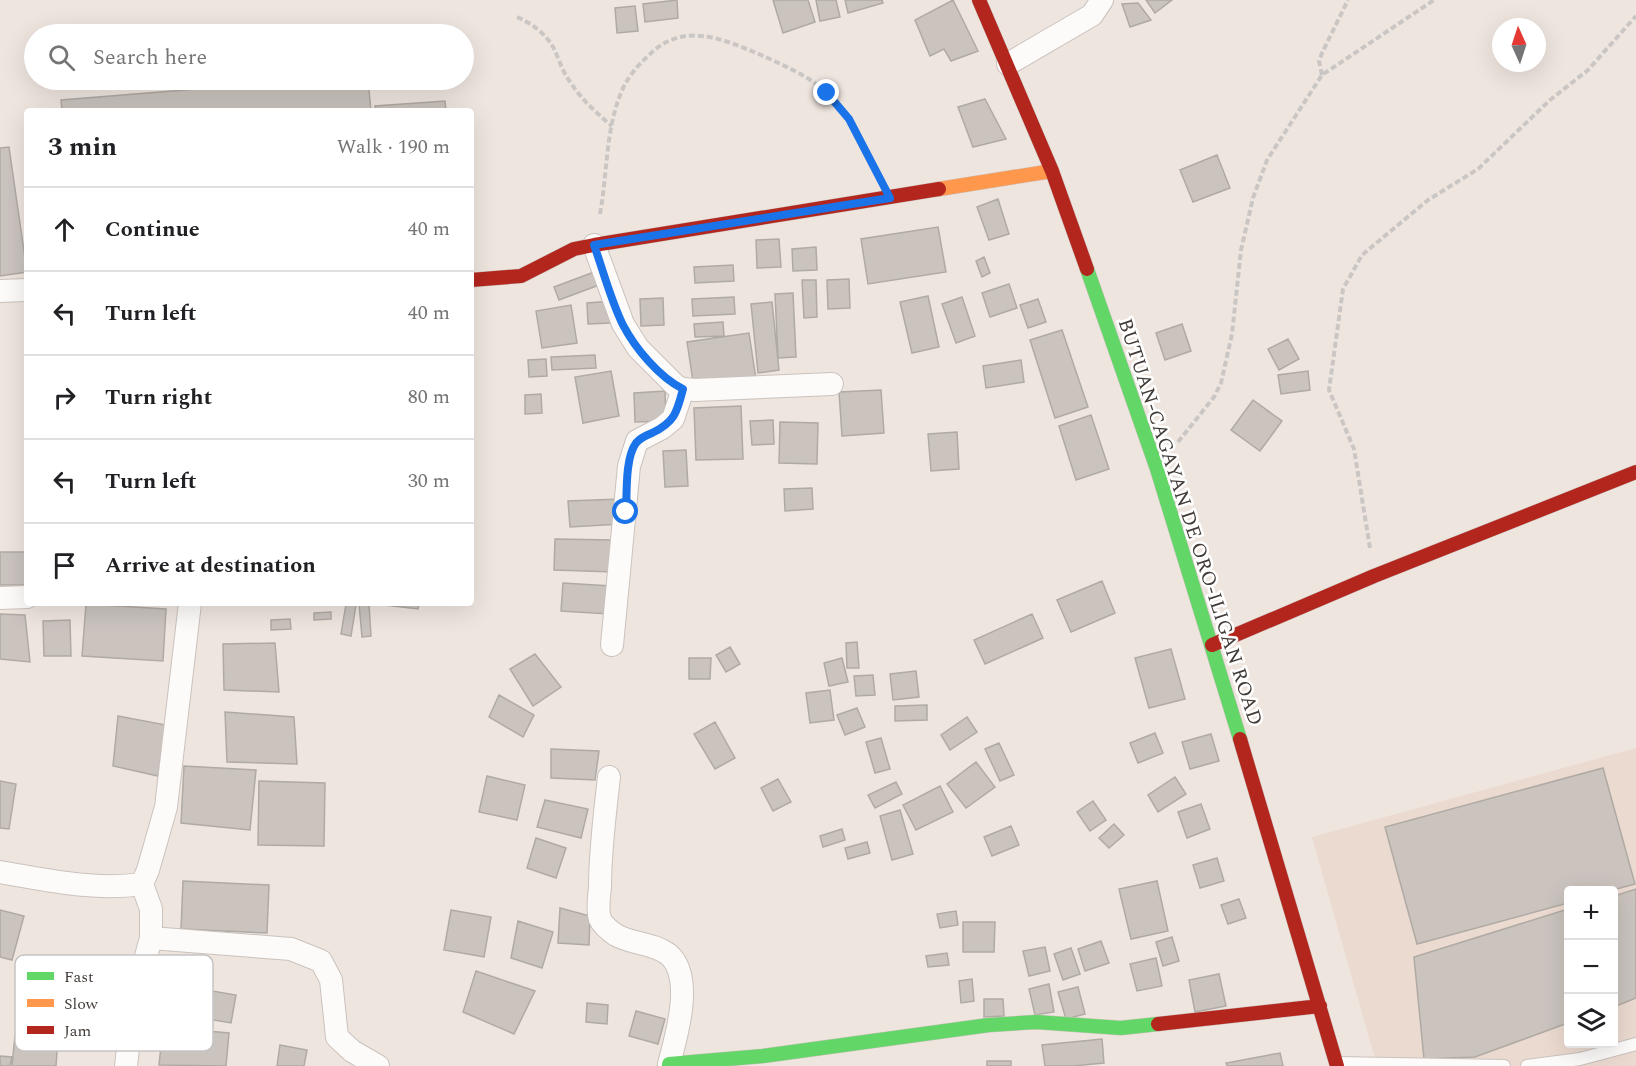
<!DOCTYPE html>
<html lang="en">
<head>
<meta charset="utf-8">
<style>
  body { margin:0; font-family:Spectral,serif; background:#f2f2f2; color:#202124 }
  .controls { position:absolute; right:18px; bottom:18px; display:grid; overflow:hidden; border-radius:6px; box-shadow:0 6px 24px #0002 }
  .controls button { width:54px; height:54px; display:grid; place-items:center; padding:0; border:0; border-bottom:2px solid #e0e0e0; background:#fff; color:#202124; font:30px sans-serif }
  .compass { position:absolute; left:1492px; top:18px; width:54px; height:54px; border-radius:50%; background:#fff; box-shadow:0 6px 24px #0002; rotate:357deg }
  .stop { position:absolute; width:18px; height:18px; margin:-14px; border:4px solid #1a73e8; border-radius:50%; background:#fff }
  .stop.end { background:#1a73e8; border-color:#fff; box-shadow:0 2px 6px #0008 }
  .list { margin:0; padding:0; list-style:none }
  h2 { display:flex; justify-content:space-between; align-items:center; height:78px; margin:0; padding:0 24px; font-size:26px }
  h2 small { font-size:20px; font-weight:400; color:#757577 }
  .list li { display:grid; grid-template-columns:39px 1fr auto; gap:18px; align-items:center; box-sizing:border-box; height:84px; padding:0 24px; border-top:2px solid #e0e0e0 }
  .list b { display:block; font-size:22px; white-space:nowrap }
  .list em { font-size:20px; font-style:normal; color:#757577 }
  .icon { flex:none; width:33px; height:33px; fill:none; stroke:currentColor; stroke-width:2; stroke-linecap:round; stroke-linejoin:round }
  .map { position:relative; flex:none; width:1636px; height:1066px; overflow:hidden }
  .search { position:absolute; background:#fff; box-shadow:0 6px 24px #0002; left:24px; top:24px; width:450px; height:66px; display:flex; align-items:center; gap:15px; box-sizing:border-box; padding:0 21px; border-radius:33px; color:#757577; font-size:22px }
  .panel { position:absolute; background:#fff; box-shadow:0 6px 24px #0002; left:24px; top:108px; width:450px; height:498px; border-radius:6px }
  .map>svg:first-child { display:block }
</style>
</head>
<body>
<div class="map">
<svg width="1636" height="1066" viewBox="0 0 1636 1066">
  <rect width="100%" height="100%" fill="#efe5df"/>
  <path fill="#ebdacf" fill-rule="evenodd" d="M1636 748V1066H1377L1312 837ZM1568 890H1614V1044H1568Z"/>
  <path fill="#cac3be" stroke="#b0aaa4" stroke-width="1.5" d="M677 0 678 18 645 22 643 4Z
    M773 0H808L815 22 783 33Z
    M816 0H836L840 17 820 21Z
    M845 0H882L883 3 848 13Z
    M953 0 978 51 951 61 944 49 930 56 915 20Z
    M1146 0H1172L1155 13Z
    M1138 3 1151 20 1130 27 1122 4Z
    M635 6 638 31 617 33 615 8Z
    M307 80H368L371 111H62L61 100Z
    M985 99 1006 139 973 147 958 107Z
    M445 101 446 111H376L375 106Z
    M9 147 27 272 0 276V148Z
    M1217 155 1230 188 1193 202 1180 170Z
    M998 199 1009 234 989 240 977 207Z
    M938 227 946 272 868 284 861 239Z
    M779 239 781 267 757 268 756 240Z
    M816 247 817 270 793 271 792 249Z
    M984 257 990 273 982 277 976 261Z
    M733 265 734 281 695 283 694 267Z
    M594 272 599 285 559 300 554 287Z
    M849 279 850 308 828 309 827 280Z
    M802 280H816L817 317 804 318Z
    M1009 284 1017 308 990 317 982 293Z
    M793 293 796 357 778 358 775 294Z
    M928 296 939 347 912 353 900 302Z
    M734 297 735 314 693 316 692 299Z
    M962 297 975 336 956 343 942 304Z
    M663 298 664 325 641 326 640 299Z
    M1038 299 1046 322 1028 328 1020 305Z
    M611 301 612 323 588 324 587 303Z
    M772 302 779 370 758 373 751 304Z
    M571 305 577 343 542 348 536 311Z
    M723 322 724 336 695 337 694 324Z
    M1182 324 1191 351 1165 360 1156 333Z
    M1062 330 1088 407 1055 418 1030 340Z
    M749 333 756 379 694 388 687 342Z
    M1288 339 1299 359 1279 370 1268 349Z
    M595 355 596 368 552 370 551 357Z
    M546 359 547 376 529 377 528 360Z
    M1021 360 1024 382 986 388 983 366Z
    M611 371 619 416 583 423 575 377Z
    M1308 371 1310 390 1281 394 1278 375Z
    M881 390 884 433 842 436 839 392Z
    M665 391 666 421 635 422 634 393Z
    M541 394 542 413 525 414V395Z
    M1253 400 1282 421 1260 451 1231 430Z
    M741 406 743 459 696 460 694 408Z
    M1091 415 1109 469 1076 480 1059 426Z
    M773 420 774 444 752 445 750 421Z
    M780 422 818 423 817 464 779 463Z
    M957 432 959 469 931 471 928 434Z
    M686 450 688 486 665 487 663 451Z
    M812 488 813 509 785 511 784 489Z
    M620 499 621 524 570 527 568 501Z
    M555 539 614 540V572L554 570Z
    M0 552H27V585H0Z
    M1102 581 1115 613 1071 632 1057 600Z
    M563 583 611 586 609 614 561 611Z
    M385 603H419L418 609 385 605Z
    M86 604 166 609 163 661 82 656Z
    M346 604 356 605 351 636 341 634Z
    M359 604H369L371 636 362 637Z
    M331 612V619L314 620V613Z
    M0 614 25 615 30 662 0 659Z
    M1032 614 1043 638 985 664 974 640Z
    M290 619 291 629 271 630V620Z
    M70 620 71 656H44L43 621Z
    M857 642 859 668H847L846 643Z
    M275 643 279 692 224 690 223 644Z
    M730 647 740 664 726 672 716 655Z
    M1171 649 1185 699 1149 708 1135 658Z
    M535 654 561 687 533 706 510 669Z
    M689 658H711L710 679H689Z
    M842 658 848 682 829 686 824 663Z
    M916 671 919 697 893 700 890 674Z
    M873 675 875 695 856 696 854 676Z
    M830 690 834 720 810 723 806 693Z
    M499 695 534 715 523 737 489 717Z
    M927 705V720L895 721V706Z
    M857 708 865 727 845 735 837 715Z
    M225 712 294 717 297 764 227 762Z
    M118 716 166 725 158 776 113 766Z
    M967 717 977 732 950 750 941 735Z
    M715 722 735 758 715 769 694 734Z
    M1155 733 1163 753 1138 763 1130 743Z
    M1211 734 1219 761 1190 769 1182 742Z
    M881 738 890 769 875 773 866 742Z
    M999 743 1014 775 1000 781 985 749Z
    M551 749 599 751 595 780 551 778Z
    M976 762 995 787 966 808 947 784Z
    M184 766 256 770 250 830 181 823Z
    M1603 768 1635 884 1613 890H1568V903L1417 944 1385 827Z
    M487 776 525 785 517 820 479 812Z
    M1175 777 1186 794 1158 812 1148 795Z
    M778 779 791 802 773 811 761 788Z
    M0 781 16 784 9 829 0 828Z
    M259 781 325 783 324 846 258 845Z
    M896 782 902 794 875 808 868 795Z
    M940 786 953 812 916 830 903 805Z
    M545 800 588 809 581 838 537 827Z
    M1093 801 1106 820 1090 831 1077 812Z
    M1201 804 1210 829 1187 838 1178 812Z
    M900 810 913 854 892 860 880 816Z
    M1114 824 1124 835 1109 848 1099 838Z
    M1011 826 1019 845 992 856 984 837Z
    M842 829 845 840 823 847 820 836Z
    M536 838 566 848 556 878 527 868Z
    M867 842 870 853 848 859 845 848Z
    M1217 858 1224 881 1200 888 1193 865Z
    M183 881 269 885 267 933 181 929Z
    M1157 881 1168 931 1131 939 1119 889Z
    M1636 889V998L1614 1007V896Z
    M1239 899 1246 918 1228 924 1221 905Z
    M560 908 590 916 589 945 558 943Z
    M1568 909V1023L1475 1057 1424 1059 1414 957Z
    M0 910 24 916 12 960 0 957Z
    M451 910 491 917 484 957 444 950Z
    M956 911 958 925 940 928 937 914Z
    M518 921 553 932 542 968 511 958Z
    M963 922H995L994 952H963Z
    M1172 937 1179 961 1163 966 1156 942Z
    M1101 941 1109 963 1085 971 1078 949Z
    M1045 947 1050 971 1029 976 1023 951Z
    M1071 948 1080 974 1063 980 1054 954Z
    M947 953 949 965 928 967 926 956Z
    M1156 958 1162 986 1137 991 1130 964Z
    M476 971 535 991 514 1034 463 1012Z
    M1219 974 1226 1006 1195 1012 1189 980Z
    M972 979 974 1001 961 1003 959 981Z
    M171 984 236 995 231 1023 167 1012Z
    M1049 984 1054 1012 1035 1015 1029 989Z
    M1078 987 1085 1014 1066 1019 1058 992Z
    M984 999H1003L1004 1016 984 1017Z
    M587 1003 608 1005 607 1024 586 1022Z
    M636 1011 665 1019 658 1044 629 1036Z
    M163 1027 229 1033 226 1066 159 1065Z
    M15 1035 58 1039 56 1066H12Z
    M1102 1039 1104 1063 1073 1066H1045L1042 1045Z
    M280 1045 307 1050 304 1066H277Z
    M1280 1053 1283 1066H1227L1226 1063Z
    M0 1056 12 1057 10 1066H0Z
    M987 1061H1011V1066H987Z"/>
  <g fill="none" stroke-linecap="round" stroke-linejoin="round">
    <defs>
      <path id="lane" d="M1337 1063 1504 1066
        M1527 1066 1580 1059 1636 1044"/>
      <path id="street" d="M1008 64 1092 15 1102 0
        M594 245 623 324 638 348 676 386 683 389 695 390 832 384
        M0 291 27 290
        M0 598 27 597
        M612 645 629 466 637 441 662 428 673 419 683 389
        M609 777C605 813 600 850 600 887 599 896 597 910 600 919 603 926 610 931 616 935 632 944 653 943 668 954 695 976 676 1037 669 1064
        M0 872C48 880 94 891 142 884L148 870 166 807 190 603
        M151 938 291 949 321 961 331 980 337 1037 352 1051 378 1066
        M126 1066 133 1004 151 938V909L142 884"/>
      <path id="fast" d="M1087 269 1157 469 1240 739
        M669 1066V1064L763 1056 989 1025 1036 1022 1121 1028 1158 1024"/>
      <path id="slow" d="M939 189 1052 171"/>
      <path id="jam" d="M979 0 1052 171 1087 269
        M471 280 521 276 574 249 594 245 939 189
        M1212 645 1374 576 1636 472
        M1240 739 1337 1066
        M1158 1024 1320 1006"/>
    </defs>
    <use href="#lane" stroke="#cac2bd" stroke-width="14"/>
    <use href="#street" stroke="#cac2bd" stroke-width="24"/>
    <use href="#fast" stroke="#cac2bd" stroke-width="15"/>
    <use href="#slow" stroke="#cac2bd" stroke-width="15"/>
    <use href="#jam" stroke="#cac2bd" stroke-width="15"/>
    <path stroke="#c9c6c4" stroke-width="4" stroke-dasharray="6 3" stroke-linecap="butt" d="M517 17C531 23 545 33 553 47 558 56 561 68 567 77 579 97 594 111 612 126
      M1322 75 1319 61 1322 53 1348 0
      M600 214C608 171 605 124 625 84 631 74 639 64 648 56 682 21 721 38 761 55 783 65 809 76 827 93 850 115 862 143 876 170
      M1178 442 1214 397 1221 383 1232 334 1241 250 1253 198 1267 160 1322 75 1434 0
      M1370 548 1354 449 1329 390 1343 289 1362 255 1428 200 1478 169 1550 100 1588 70 1636 16"/>
    <use href="#lane" stroke="#fdfbfa" stroke-width="12"/>
    <use href="#street" stroke="#fdfbfa" stroke-width="22"/>
    <use href="#fast" stroke="#63d668" stroke-width="14"/>
    <use href="#slow" stroke="#ff974d" stroke-width="14"/>
    <use href="#jam" stroke="#b3261e" stroke-width="14"/>
  </g>
  <g fill="none" stroke-linecap="round" stroke-linejoin="round">
    <path stroke="#1a73e8" stroke-width="8" d="M626 512C627 493 625 458 636 443 640 438 647 435 652 433 675 422 677 412 683 389 659 377 635 348 623 325 611 301 603 270 594 245L890 198 849 119 827 93"/>
  </g>
  <g text-anchor="middle" dominant-baseline="central" stroke-width="5" stroke-linejoin="round" paint-order="stroke">
    <g font-size="20" fill="#423b37" stroke="#fff">
      <text transform="translate(1190 522) rotate(72)">BUTUAN-CAGAYAN DE ORO-ILIGAN ROAD</text>
    </g>
  </g>
  <rect x="15" y="955" width="198" height="96" rx="9" fill="#fff" stroke="#c6c4c3" stroke-width="1.5"/>
  <rect x="27" y="972" width="27" height="8" fill="#63d668"/>
  <rect x="27" y="999" width="27" height="8" fill="#ff974d"/>
  <rect x="27" y="1026" width="27" height="8" fill="#b3261e"/>
  <g font-size="16" fill="#423b37">
    <text x="64" y="982">Fast</text>
    <text x="64" y="1009">Slow</text>
    <text x="64" y="1036">Jam</text>
  </g>
</svg>
<div class="controls">
<button>+</button>
<button>−</button>
<button><svg class="icon" aria-label="layers" viewBox="0 0 24 24"><path d="M12 4l9 5-9 5-9-5zM3 14l9 5 9-5"/></svg></button>
</div>
<svg class="compass" viewBox="-18 -18 36 36"><path d="M0-13l5 13h-10z" fill="#e53935"/><path d="M0 13l5-13h-10z" fill="#757577"/></svg>
<div class="stop" style="left:626px;top:512px"></div>
<div class="stop end" style="left:827px;top:93px"></div>
<div class="search"><svg class="icon" aria-label="search" viewBox="0 0 24 24"><circle cx="10" cy="10" r="6"/><path d="M15 15l6 6"/></svg>Search here</div>
<section class="panel">
<h2>3 min<small>Walk · 190 m</small></h2>
<ul class="list">
<li><svg class="icon" aria-label="ahead" viewBox="0 0 24 24"><path d="M12 20V5M6 11l6-6 6 6"/></svg><div><b>Continue</b></div><em>40 m</em></li>
<li><svg class="icon" aria-label="left" viewBox="0 0 24 24"><path d="M17 20v-9H6M10 6l-5 5 5 5"/></svg><div><b>Turn left</b></div><em>40 m</em></li>
<li><svg class="icon" aria-label="right" viewBox="0 0 24 24"><path d="M7 20v-9h11M14 6l5 5-5 5"/></svg><div><b>Turn right</b></div><em>80 m</em></li>
<li><svg class="icon" aria-label="left" viewBox="0 0 24 24"><path d="M17 20v-9H6M10 6l-5 5 5 5"/></svg><div><b>Turn left</b></div><em>30 m</em></li>
<li><svg class="icon" aria-label="arrive" viewBox="0 0 24 24"><path d="M6 21V4h12l-3 4 3 4H6"/></svg><div><b>Arrive at destination</b></div></li>
</ul>
</section>
</div>
</body>
</html>
